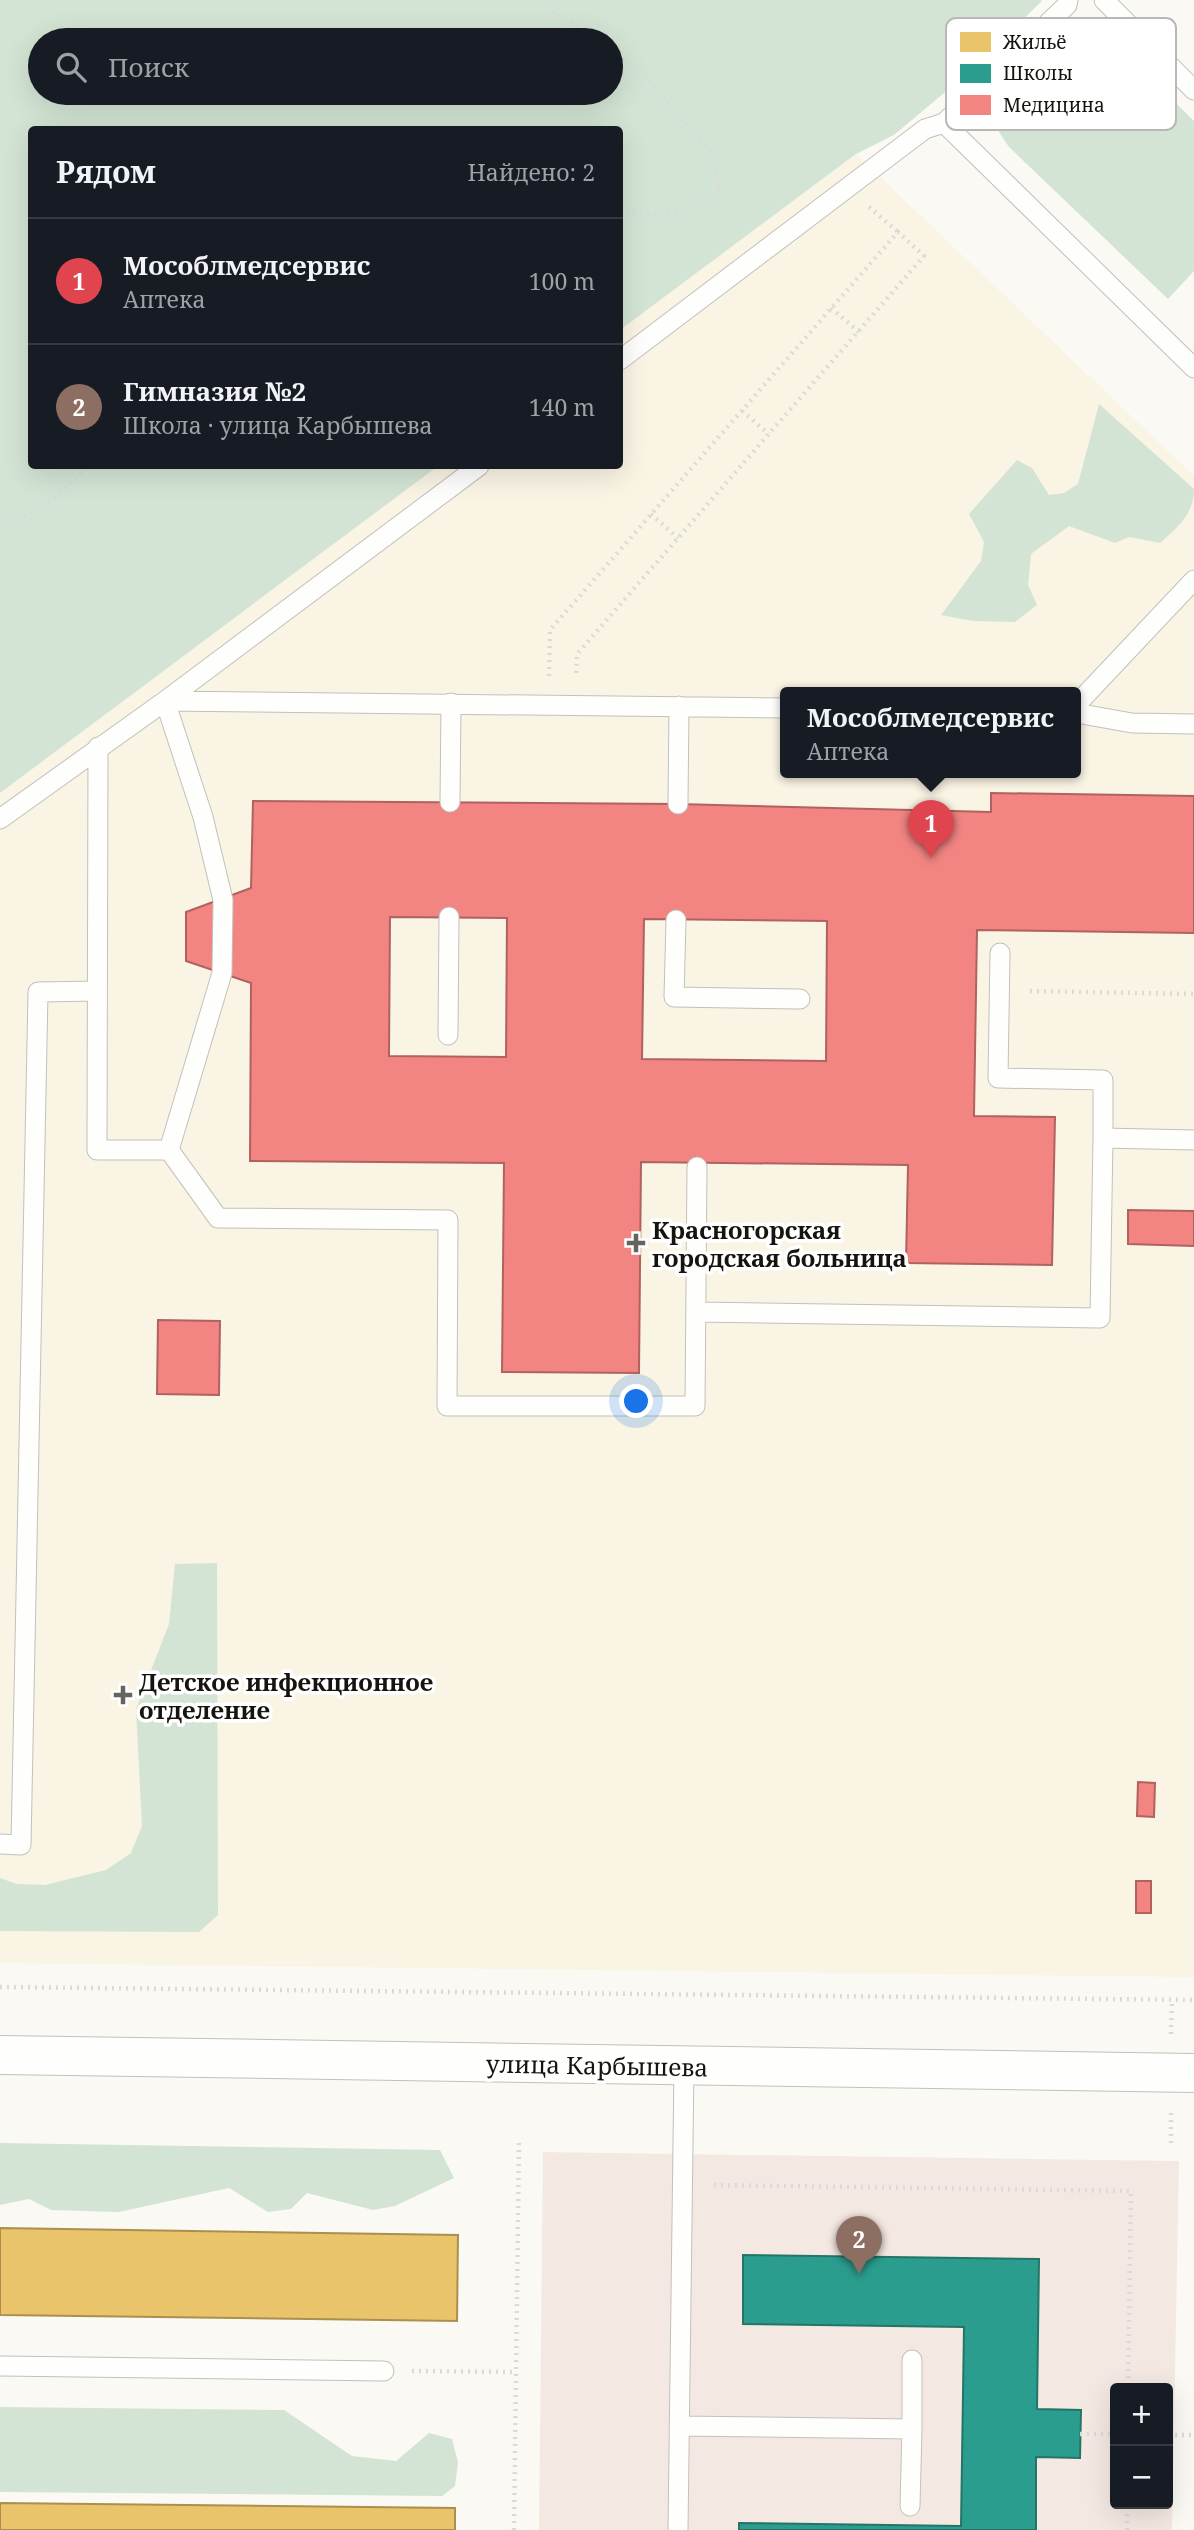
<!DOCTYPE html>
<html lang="ru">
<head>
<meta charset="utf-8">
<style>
  body { margin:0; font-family:"Noto Serif",serif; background:#20242c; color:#f1f3f6 }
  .controls { position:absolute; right:21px; bottom:21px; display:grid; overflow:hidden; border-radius:7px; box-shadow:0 7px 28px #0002 }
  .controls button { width:63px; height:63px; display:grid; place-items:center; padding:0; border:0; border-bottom:2px solid #363941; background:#171b24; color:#f1f3f6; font:35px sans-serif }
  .you { position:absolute; left:637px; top:1402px; width:24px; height:24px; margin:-18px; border:5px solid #fff; border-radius:50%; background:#1a73e8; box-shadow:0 0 0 10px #1a73e833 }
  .badge { display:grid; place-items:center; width:46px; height:46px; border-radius:50%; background:#2563eb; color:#fff; font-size:23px; font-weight:700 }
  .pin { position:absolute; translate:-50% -58px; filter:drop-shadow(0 2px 4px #0008) }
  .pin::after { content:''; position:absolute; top:37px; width:24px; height:21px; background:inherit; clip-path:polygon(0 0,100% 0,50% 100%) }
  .popup { position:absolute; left:780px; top:687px; width:301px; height:91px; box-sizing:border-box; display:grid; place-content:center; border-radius:7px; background:#171b24; filter:drop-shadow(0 2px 5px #0005); font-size:23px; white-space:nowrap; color:#9ea1a6 }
  .popup b { font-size:26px; color:#f1f3f6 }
  .popup::after { content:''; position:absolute; left:50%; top:100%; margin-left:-14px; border:14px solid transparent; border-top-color:#171b24 }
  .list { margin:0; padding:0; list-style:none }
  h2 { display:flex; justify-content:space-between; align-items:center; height:91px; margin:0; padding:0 28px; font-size:30px }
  h2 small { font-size:23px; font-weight:400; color:#9ea1a6 }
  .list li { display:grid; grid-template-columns:46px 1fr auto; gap:21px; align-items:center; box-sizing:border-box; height:126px; padding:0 28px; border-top:2px solid #363941 }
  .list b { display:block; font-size:26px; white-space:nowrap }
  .list p { margin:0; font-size:23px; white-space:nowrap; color:#9ea1a6 }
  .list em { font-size:23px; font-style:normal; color:#9ea1a6 }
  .icon { flex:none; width:38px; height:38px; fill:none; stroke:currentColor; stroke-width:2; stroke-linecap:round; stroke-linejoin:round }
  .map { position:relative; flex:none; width:1194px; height:2530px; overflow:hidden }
  .search { position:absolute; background:#171b24; box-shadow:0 7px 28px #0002; left:28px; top:28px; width:595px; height:77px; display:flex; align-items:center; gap:18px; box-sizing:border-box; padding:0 24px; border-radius:38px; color:#9ea1a6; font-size:26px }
  .panel { position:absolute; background:#171b24; box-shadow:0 7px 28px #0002; left:28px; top:126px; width:595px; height:343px; border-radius:7px }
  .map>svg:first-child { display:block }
</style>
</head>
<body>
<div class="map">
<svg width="1194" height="2530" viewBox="0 0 1194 2530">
  <rect width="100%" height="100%" fill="#fbf9f4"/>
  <path fill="#f9f4e4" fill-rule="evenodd" d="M856 154 1194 476V1977L0 1963V793L438 466H620V330ZM786 692H1076V772H786Z"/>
  <path fill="#f4e9e2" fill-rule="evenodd" d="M543 2152 1179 2161 1172 2530H539ZM1115 2388H1168V2504H1115Z"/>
  <path fill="#d3e4d4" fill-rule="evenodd" d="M0 0H1041L1042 1 963 77 894 135 856 154 620 330V130H32V466H438L0 793ZM40 40H611V93H40Z
    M1084 23 1097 25 1194 121V271L1168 299 1009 147C1001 135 992 124 992 108 992 86 1052 42 1070 27Z
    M1099 404 1194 489C1194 514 1177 528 1160 543L1129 537 1115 543 1069 526 1031 554 1028 585 1037 605 1015 622 973 621 941 615 981 561 984 542 969 514 1017 460 1032 468 1049 495 1064 493 1078 484Z
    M217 1563 218 1915 199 1932 0 1931V1878L17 1884 45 1885 106 1870 131 1853 142 1826 136 1709 169 1624 175 1564Z
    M0 2143 440 2150 454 2178 395 2206 373 2210 307 2193 291 2209 268 2212 229 2188 119 2212 51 2210 29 2199 0 2205Z
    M0 2407 284 2410 352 2456 396 2461 429 2433 452 2439 458 2462 455 2486 442 2496 0 2492Z"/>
  <path fill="#e9c46a" stroke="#aa8f4e" stroke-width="2" d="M0 2228 458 2235 457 2321 0 2315Z
    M0 2503 455 2508V2530H0Z"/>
  <path fill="#2a9d8f" stroke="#247468" stroke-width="2" d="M743 2255 1039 2259 1037 2409 1081 2410 1080 2458 1036 2457V2530H739V2523L961 2526 964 2327 743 2324Z"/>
  <path fill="#f28482" stroke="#b0625f" stroke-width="2" fill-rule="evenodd" d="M991 793 1194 796V933L977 930 974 1116 1055 1117 1052 1265 906 1263 908 1165 641 1162 639 1373 502 1372 504 1163 250 1161 251 983 186 961V912L251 888 253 801 678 804 991 812ZM390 917 507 918 506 1057 389 1056ZM644 919 827 921 826 1061 642 1059Z
    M1128 1210 1194 1211V1246L1128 1244Z
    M158 1320 220 1321 219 1395 157 1394Z
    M1138 1782 1155 1783 1154 1817 1137 1816Z
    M1136 1881H1151V1913H1136Z"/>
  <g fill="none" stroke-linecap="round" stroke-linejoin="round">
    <defs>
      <path id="lane" d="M1104 0 1194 90
        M944 123 1194 368
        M620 360 925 129 944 123 1067 5 1068 0
        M1076 705 1194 580
        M1076 713 1132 723 1194 724
        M98 747 97 1150H169L222 973 223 900 203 817 165 701 786 708
        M450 802 451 703
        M678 804 679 706
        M0 819 165 701 479 466
        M676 920 674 997 800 999
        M1000 953 998 1078 1103 1080V1138
        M448 1035 449 917
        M169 1150 218 1218 448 1220 447 1406H695L697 1167
        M696 1312 1100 1318 1103 1138 1194 1140
        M0 1844 21 1845 38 992 97 991
        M0 2366 384 2371
        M679 2426 912 2429 910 2506
        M912 2429V2360
        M678 2530 684 2067"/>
      <path id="secondary" d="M0 2055 1194 2073"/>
    </defs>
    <use href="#lane" stroke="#c2c0bb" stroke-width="21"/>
    <use href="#secondary" stroke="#c2c0bb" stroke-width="40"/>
    <path stroke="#dadad8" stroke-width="4.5" stroke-dasharray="2 5" stroke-linecap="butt" d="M544 0 553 11 596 40
      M611 51 641 72 708 150 721 186 701 206 666 215 620 212
      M869 207 898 232
      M831 308 859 332
      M742 411 769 434
      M651 514 678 538
      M0 530 48 502 90 466
      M549 676 550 630 898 232 924 256 577 654 576 676
      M1030 991 1194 994
      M0 1987 1194 2000
      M1171 2034 1172 2000
      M1171 2113V2148
      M714 2185 1131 2191 1128 2388
      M412 2371 516 2372
      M1080 2434H1115
      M1168 2435H1194
      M514 2530 519 2138
      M1127 2530V2504"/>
    <use href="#lane" stroke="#fefefd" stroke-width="19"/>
    <use href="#secondary" stroke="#fefefd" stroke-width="38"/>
  </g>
  <g fill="#66645e" stroke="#fff" stroke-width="2.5">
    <path d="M632.5 1232.5h7v7h7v7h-7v7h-7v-7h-7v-7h7z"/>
    <path d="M119.5 1684.5h7v7h7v7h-7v7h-7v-7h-7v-7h7z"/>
  </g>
  <g text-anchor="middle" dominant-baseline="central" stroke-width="7" stroke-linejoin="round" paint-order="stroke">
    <g font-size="24" font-weight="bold" fill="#16140e" stroke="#fff" text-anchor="start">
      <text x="652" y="1229">Красногорская<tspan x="652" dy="28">городская больница</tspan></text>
      <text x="139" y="1681">Детское инфекционное<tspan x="139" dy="28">отделение</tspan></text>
    </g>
    <g font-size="24" fill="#16140e" stroke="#fff">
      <text transform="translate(597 2065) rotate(1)">улица Карбышева</text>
    </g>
  </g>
  <rect x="946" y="18" width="230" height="112" rx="10" fill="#fff" stroke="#b9b8b7" stroke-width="2"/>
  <rect x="960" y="32" width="31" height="20" fill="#e9c46a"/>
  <rect x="960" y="64" width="31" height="19" fill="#2a9d8f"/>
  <rect x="960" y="95" width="31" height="20" fill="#f28482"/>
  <g font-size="19" fill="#16140e">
    <text x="1003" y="49">Жильё</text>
    <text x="1003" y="80">Школы</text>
    <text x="1003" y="112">Медицина</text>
  </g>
</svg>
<div class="controls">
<button>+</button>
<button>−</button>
</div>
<div class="you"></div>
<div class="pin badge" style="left:931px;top:858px;background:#e0444e">1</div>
<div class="popup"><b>Мособлмедсервис</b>Аптека</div>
<div class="pin badge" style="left:859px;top:2274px;background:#8d6e63">2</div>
<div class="search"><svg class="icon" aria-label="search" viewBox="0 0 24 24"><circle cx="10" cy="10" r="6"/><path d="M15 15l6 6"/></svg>Поиск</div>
<section class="panel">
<h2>Рядом<small>Найдено: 2</small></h2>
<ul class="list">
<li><span class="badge" style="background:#e0444e">1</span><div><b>Мособлмедсервис</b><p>Аптека</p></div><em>100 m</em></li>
<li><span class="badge" style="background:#8d6e63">2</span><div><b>Гимназия №2</b><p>Школа · улица Карбышева</p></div><em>140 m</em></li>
</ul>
</section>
</div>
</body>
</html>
